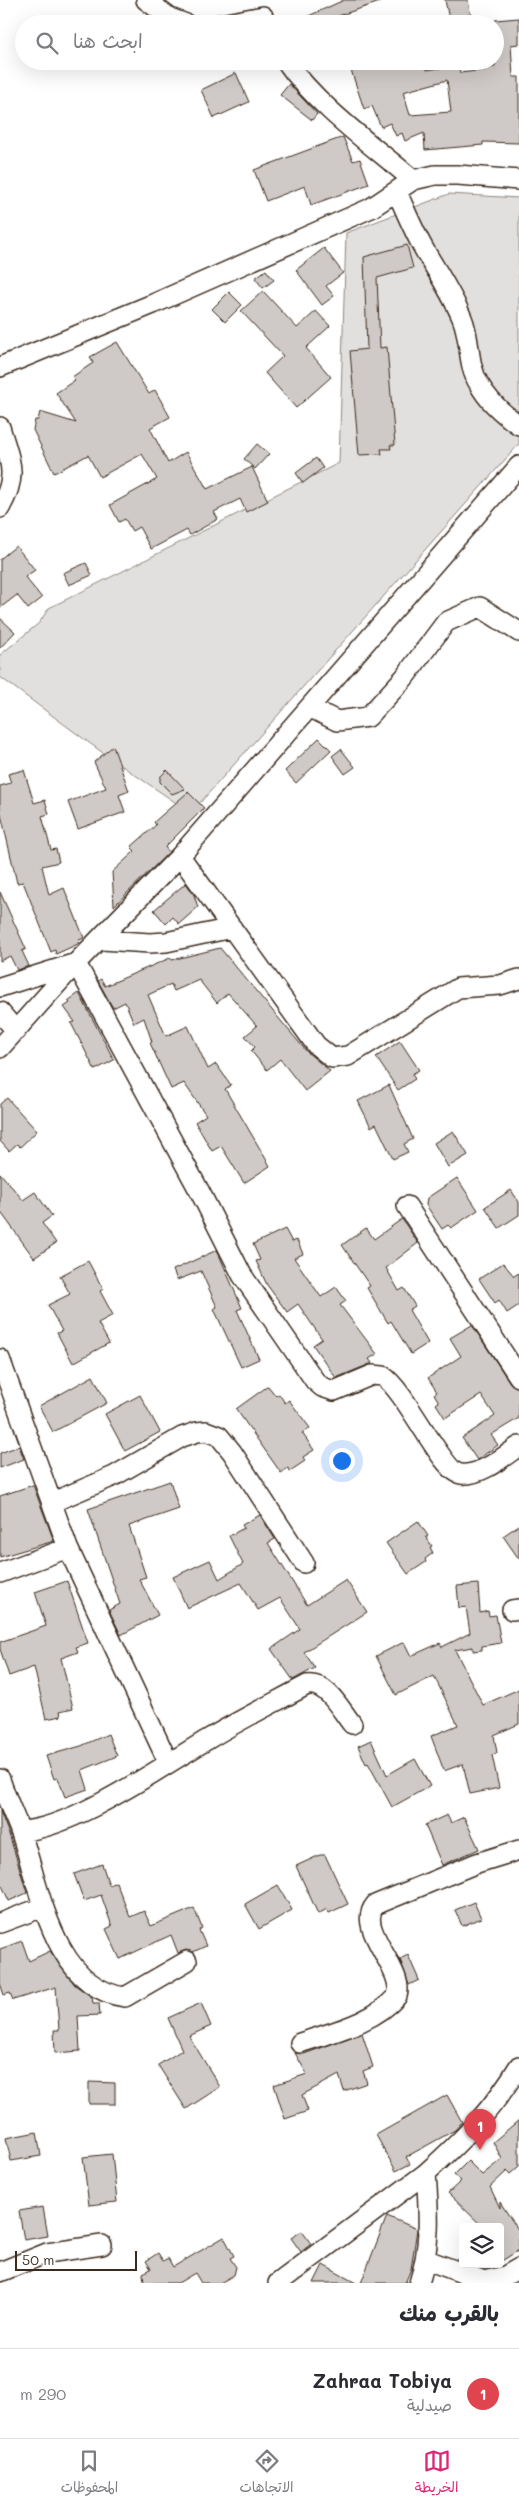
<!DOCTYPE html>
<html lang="ar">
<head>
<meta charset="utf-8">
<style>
  body { margin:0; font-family:Mali,"Playpen Sans Arabic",sans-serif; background:#f2f2f3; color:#2b2b33; direction:rtl }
  .controls { position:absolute; right:15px; bottom:15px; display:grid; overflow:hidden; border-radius:5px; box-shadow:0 5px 20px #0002 }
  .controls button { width:45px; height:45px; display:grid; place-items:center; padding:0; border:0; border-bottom:1px solid #e1e1e2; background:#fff; color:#2b2b33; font:25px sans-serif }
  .scale { position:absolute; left:15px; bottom:12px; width:122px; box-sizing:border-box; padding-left:5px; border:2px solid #3b2a1e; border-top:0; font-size:14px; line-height:18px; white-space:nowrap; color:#3b2a1e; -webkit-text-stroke:4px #fff; paint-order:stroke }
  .you { position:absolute; left:341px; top:1460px; width:18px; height:18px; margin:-12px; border:4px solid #fff; border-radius:50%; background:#1a73e8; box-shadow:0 0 0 8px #1a73e833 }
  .badge { display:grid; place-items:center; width:32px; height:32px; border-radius:50%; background:#db2777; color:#fff; font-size:16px; font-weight:700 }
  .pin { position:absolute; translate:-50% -41px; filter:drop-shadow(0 1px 2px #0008) }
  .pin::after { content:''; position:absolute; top:26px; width:18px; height:15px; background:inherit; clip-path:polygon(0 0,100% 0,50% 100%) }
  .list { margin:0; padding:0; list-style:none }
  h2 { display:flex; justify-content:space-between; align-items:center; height:65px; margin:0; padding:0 20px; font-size:21px }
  h2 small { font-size:16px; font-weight:400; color:#7c7c81 }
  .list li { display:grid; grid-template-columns:32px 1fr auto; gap:15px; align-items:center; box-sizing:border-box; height:90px; padding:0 20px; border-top:1px solid #e1e1e2 }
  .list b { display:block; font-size:19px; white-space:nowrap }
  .list p { margin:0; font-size:16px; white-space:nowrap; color:#7c7c81 }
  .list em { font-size:16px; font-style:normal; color:#7c7c81 }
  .icon { flex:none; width:28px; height:28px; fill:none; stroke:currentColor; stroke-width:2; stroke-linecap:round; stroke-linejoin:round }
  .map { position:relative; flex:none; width:519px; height:2283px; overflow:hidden; direction:ltr }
  .search { position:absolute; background:#fff; box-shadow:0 5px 20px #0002; left:15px; right:15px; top:15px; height:55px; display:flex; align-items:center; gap:12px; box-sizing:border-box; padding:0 18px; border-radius:28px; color:#7c7c81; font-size:19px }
  .sheet { height:155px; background:#fff }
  nav { display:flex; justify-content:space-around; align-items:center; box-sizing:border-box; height:70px; border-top:1px solid #e1e1e2; background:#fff; font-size:14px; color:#7c7c81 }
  nav a { display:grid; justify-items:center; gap:2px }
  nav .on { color:#db2777 }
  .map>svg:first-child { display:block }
</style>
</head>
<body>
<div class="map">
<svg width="519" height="2283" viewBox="0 0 519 2283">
  <rect width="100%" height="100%" fill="#fff"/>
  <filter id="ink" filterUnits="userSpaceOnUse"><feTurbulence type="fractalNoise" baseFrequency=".02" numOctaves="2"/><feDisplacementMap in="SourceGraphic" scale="10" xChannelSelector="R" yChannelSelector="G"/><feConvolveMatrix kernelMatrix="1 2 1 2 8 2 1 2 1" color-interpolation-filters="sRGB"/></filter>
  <g filter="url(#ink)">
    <path fill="#e2e0de" stroke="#8e857e" d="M449 194 519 198V444L191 813 103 753 0 677V655L39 623 49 608 339 463 346 233Z"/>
    <path fill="#cfcac7" stroke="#3b2a1e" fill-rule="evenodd" d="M344 0H379L380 2 335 17 338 24H291Z
      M445 0H468L472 24H450Z
      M519 18V44L511 45 513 77H519V143L483 142V145L425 150 424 133 405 141 402 133 396 136 390 123 381 127 372 106 364 109 348 61H424L427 70 459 65 460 73 485 70V67H495V20ZM447 80 451 112 410 115 403 92Z
      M236 73 249 102 214 118 201 90Z
      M289 84 317 114 312 120 280 95Z
      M343 137 353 161 360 159 369 184 311 205 305 186 266 201 254 170Z
      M407 245 413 268 377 278 380 348 387 347 395 445H390L391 449H381L382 454 359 455 350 351 367 349 364 257Z
      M324 248 343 273 326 286 334 296 322 305 296 270Z
      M266 270 274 280 263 288 255 278Z
      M263 291 297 328 316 311 330 326 306 348 331 377 296 408 265 373 283 356 241 311Z
      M229 292 242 305 225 322 212 309Z
      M117 342 149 394 155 390 170 417 150 428 168 463 186 452 207 489 252 467 268 501 246 512 240 499 214 512 218 519 190 535 187 530 151 549 139 527 132 531 125 519 119 522 110 505 157 479 142 454 100 477 88 455 54 473 33 430 35 420H38L40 412 76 423 56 393 75 380 72 377 93 363 90 357Z
      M257 444 269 454 255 469 244 459Z
      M316 458 323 468 303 483 296 473Z
      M16 546 35 570 25 577 42 598 28 609 17 595 0 608V559Z
      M86 563 92 575 69 585 63 573Z
      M0 618 15 632 0 648Z
      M319 738 331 750 296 783 285 771Z
      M113 746 129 791 119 795 125 812 78 829 68 802 106 788 94 762Z
      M341 749 355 767 345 774 332 756Z
      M24 770 34 803 45 800 49 814 42 816 51 850 56 849 59 862 42 866 49 895 64 888 84 938 79 940 78 944 56 954 55 950 51 952 23 882 17 883 0 810V786L11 783 8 774Z
      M167 770 185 789 172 794 160 782V777Z
      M188 792 204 808 165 847 169 852 114 906 112 872 135 851 131 847 156 825 154 822Z
      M186 883 194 895 198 907 179 924 173 917 166 924 154 910Z
      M0 892 26 949 22 951 29 966 17 970 10 956 0 961Z
      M220 948 307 1052 330 1071 305 1091 280 1059 267 1070 251 1051 255 1047 245 1036 257 1026 228 993 217 1003 199 980 174 991 171 984 148 995 166 1036 188 1026 208 1069 216 1064 231 1085 225 1089 270 1166 244 1183 221 1146 212 1151 195 1122 206 1115 184 1083 171 1089 150 1043 152 1042 144 1018 134 1023 125 1002 113 1008 98 981 101 979 105 986 170 958 172 960Z
      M79 993 114 1060 95 1070 71 1023 75 1022 64 1007 70 1003 68 1001Z
      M400 1041 419 1070 412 1074 415 1079 398 1090 376 1057Z
      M389 1085 413 1139 404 1144 408 1152 393 1159 376 1124 371 1127 358 1101Z
      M7 1098 37 1131 20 1147 17 1144 9 1151 0 1141V1104Z
      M453 1131 468 1155 448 1167 434 1143Z
      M0 1173 23 1200 35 1192 52 1216 42 1223 56 1243 34 1258 0 1211Z
      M457 1178 478 1210 451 1228 448 1225 442 1229 426 1205 427 1198Z
      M511 1190 519 1202V1215L499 1228 485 1207Z
      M402 1219 418 1243 386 1268 399 1291 404 1288 415 1306 409 1310 428 1343 411 1354 391 1321 388 1323 367 1288 370 1286 342 1245 366 1228 374 1239Z
      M285 1229 292 1242 297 1240 303 1254 294 1258 321 1297 336 1287 346 1301 340 1305 377 1354 369 1359 372 1363 370 1364 336 1378 313 1345 322 1339 298 1304 287 1312 267 1285 256 1261 260 1260 253 1244Z
      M217 1250 242 1308 237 1310 259 1359 241 1367 214 1309 217 1307 201 1271 177 1280 173 1270Z
      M88 1261 103 1289 100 1291 113 1315 98 1323 109 1343 73 1363 57 1333 62 1331 48 1305 70 1294 60 1276Z
      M503 1263 514 1276 519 1273V1305L507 1313 499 1300 495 1303 479 1279Z
      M472 1325 510 1383 519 1388V1418L491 1435 498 1445 477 1460 462 1438 495 1416 481 1395 445 1418 436 1404 439 1402 434 1394 437 1392 428 1378 461 1356 450 1338Z
      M93 1376 107 1403 53 1432 39 1406Z
      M268 1386 276 1396 279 1394 285 1403 289 1400 310 1428 302 1433 314 1450 303 1457 305 1461 290 1471 288 1468 281 1473 236 1409Z
      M140 1395 160 1432 125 1451 105 1414Z
      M19 1446 24 1459 0 1468V1453Z
      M170 1481 179 1509 129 1526 146 1577 139 1579 158 1615 121 1635 109 1610 120 1604 88 1509Z
      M33 1485 54 1541 0 1557V1496Z
      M260 1515 275 1539 268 1543 307 1605 346 1580 367 1612 304 1652 315 1668 293 1680 271 1649 300 1629 280 1598 258 1610 241 1583 187 1608 173 1577 210 1560 219 1579 243 1564 229 1536 244 1528 242 1525Z
      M418 1521 428 1536 426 1537 432 1546 430 1547 433 1553 425 1559 426 1562 408 1574 386 1543Z
      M519 1525V1559L503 1536Z
      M67 1581 88 1643 76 1647 78 1652 61 1658 73 1708 60 1711 61 1716 46 1719 34 1667 9 1676 0 1649V1642L46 1626 35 1592Z
      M478 1584 480 1613 488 1611 489 1616 496 1615 501 1643 482 1646V1650L473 1651V1647L455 1650 483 1705 519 1689V1724L494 1735 497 1753 492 1755 499 1788 470 1794 463 1764 444 1771 431 1736 458 1725 434 1676 396 1695 376 1656 404 1642 411 1656 440 1643 442 1647 470 1633 466 1607 459 1608 457 1586Z
      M108 1734 117 1756 82 1770 88 1789 65 1797 58 1778 54 1779 46 1756 81 1746Z
      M371 1740 387 1775 415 1759 430 1786 392 1807 368 1763 366 1764 358 1746Z
      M0 1811 10 1837 27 1893 9 1901 0 1881Z
      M447 1815 451 1823 464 1817 479 1849 442 1865 425 1825Z
      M320 1855H325L348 1904 329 1913 327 1909 318 1914 296 1866Z
      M102 1864 109 1885 116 1882 130 1917 144 1911 151 1926 194 1908 202 1928 199 1930 206 1946 193 1952 186 1950 178 1953 171 1935 120 1959 106 1929 112 1926 101 1895 84 1901 74 1874Z
      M278 1885 292 1910 259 1929 245 1904Z
      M474 1902 481 1918 462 1926 455 1910Z
      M22 1941 29 1961 50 1951 75 1985 92 1997 93 2003H99L100 2015 78 2016 80 2051 55 2053 54 2030H59L56 1987 13 2000 10 1993 4 1995 0 1983V1949Z
      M408 1955 419 1980 409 1985 400 1959Z
      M201 2003 211 2026 189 2036 220 2087 186 2109 158 2065 182 2050 168 2018Z
      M362 2033 373 2067 363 2071 367 2083 344 2091 339 2075 302 2095 308 2111 285 2119 274 2085 307 2074 295 2053 304 2054Z
      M89 2082 115 2083V2104H89Z
      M447 2095 462 2122 455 2130 406 2157 410 2164 396 2171 376 2135Z
      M519 2120V2166L510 2174 507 2171 490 2187 500 2208V2202L519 2231V2250L500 2262V2227H483L448 2193 461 2181 454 2175 468 2161 482 2175 502 2159 493 2142Z
      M37 2132 41 2156 11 2161 6 2138Z
      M112 2154 117 2202 89 2205 83 2157Z
      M43 2207 48 2236 24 2240 19 2211Z
      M387 2216 417 2229 411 2269 405 2283H361Z
      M302 2231 311 2244 301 2252 291 2238Z
      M224 2237 234 2256 230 2258 236 2267 234 2275 220 2283H201L195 2273 178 2283H144L143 2273 151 2269 146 2261 158 2253 163 2261 168 2258 173 2267Z
      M323 2265 356 2283H314Z"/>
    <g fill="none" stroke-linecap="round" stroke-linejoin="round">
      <defs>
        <path id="minor" d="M146 0 170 18 186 24
          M221 24 263 16
          M286 61C316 105 372 145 413 180
          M397 192C406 212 414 232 425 251 438 273 452 294 462 318 471 339 467 365 479 384 488 401 503 414 519 425
          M0 367 153 304 371 208 413 180 435 175H458L519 180
          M0 427C10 462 19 474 0 508
          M311 708 337 721 368 717 404 678 446 622 480 607 519 632
          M180 856 316 1045 332 1058 348 1056 458 988 500 985 519 979
          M102 940 150 943 166 942 232 928
          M0 987 76 963 200 1192 242 1275 315 1381 322 1387 334 1391 372 1375 383 1376C406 1391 443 1473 461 1474 481 1476 503 1457 519 1446
          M0 1012 16 1031
          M0 1048 76 963 180 856 519 466
          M407 1206 519 1377
          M0 1359 68 1548 168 1762
          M53 1502 114 1476 182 1437 197 1432 206 1431 219 1436 232 1452 304 1563
          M0 1573 68 1548
          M512 1610 519 1609
          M0 1779C6 1798 14 1815 21 1833 40 1889 54 1988 125 1997L187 1961
          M20 1831C71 1830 164 1765 210 1738 241 1719 274 1703 307 1685 327 1682 340 1709 352 1724
          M0 1923 43 1907
          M300 2043C332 2032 374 2023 397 1996 406 1970 355 1929 375 1905L477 1863 519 1850
          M427 2260 484 2281 505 2276 519 2268
          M0 2272 47 2253 102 2245
          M278 2283 426 2173
          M419 2283C431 2247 429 2211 426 2173 462 2141 494 2108 519 2066"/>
      </defs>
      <use href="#minor" stroke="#3b2a1e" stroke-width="22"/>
      <use href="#minor" stroke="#fff" stroke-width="19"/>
    </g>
  </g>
</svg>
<div class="controls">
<button><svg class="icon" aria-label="layers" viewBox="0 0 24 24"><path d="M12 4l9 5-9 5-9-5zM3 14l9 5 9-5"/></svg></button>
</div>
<div class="scale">50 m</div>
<div class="you"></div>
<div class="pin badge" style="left:480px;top:2150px;background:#e0444e">1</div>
<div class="search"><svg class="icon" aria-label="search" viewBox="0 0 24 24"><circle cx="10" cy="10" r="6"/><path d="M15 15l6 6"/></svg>ابحث هنا</div>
</div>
<section class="sheet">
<h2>بالقرب منك<small></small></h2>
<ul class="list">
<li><span class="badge" style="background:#e0444e">1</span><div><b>Zahraa Tobiya</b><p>صيدلية</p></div><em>290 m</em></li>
</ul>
</section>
<nav>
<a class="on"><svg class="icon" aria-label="map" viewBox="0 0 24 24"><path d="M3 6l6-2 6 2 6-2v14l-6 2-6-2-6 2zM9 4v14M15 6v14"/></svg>الخريطة</a>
<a><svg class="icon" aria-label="directions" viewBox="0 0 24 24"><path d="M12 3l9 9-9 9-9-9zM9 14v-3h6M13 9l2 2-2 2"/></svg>الاتجاهات</a>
<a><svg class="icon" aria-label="saved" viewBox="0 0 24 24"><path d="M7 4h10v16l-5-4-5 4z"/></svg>المحفوظات</a>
</nav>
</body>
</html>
